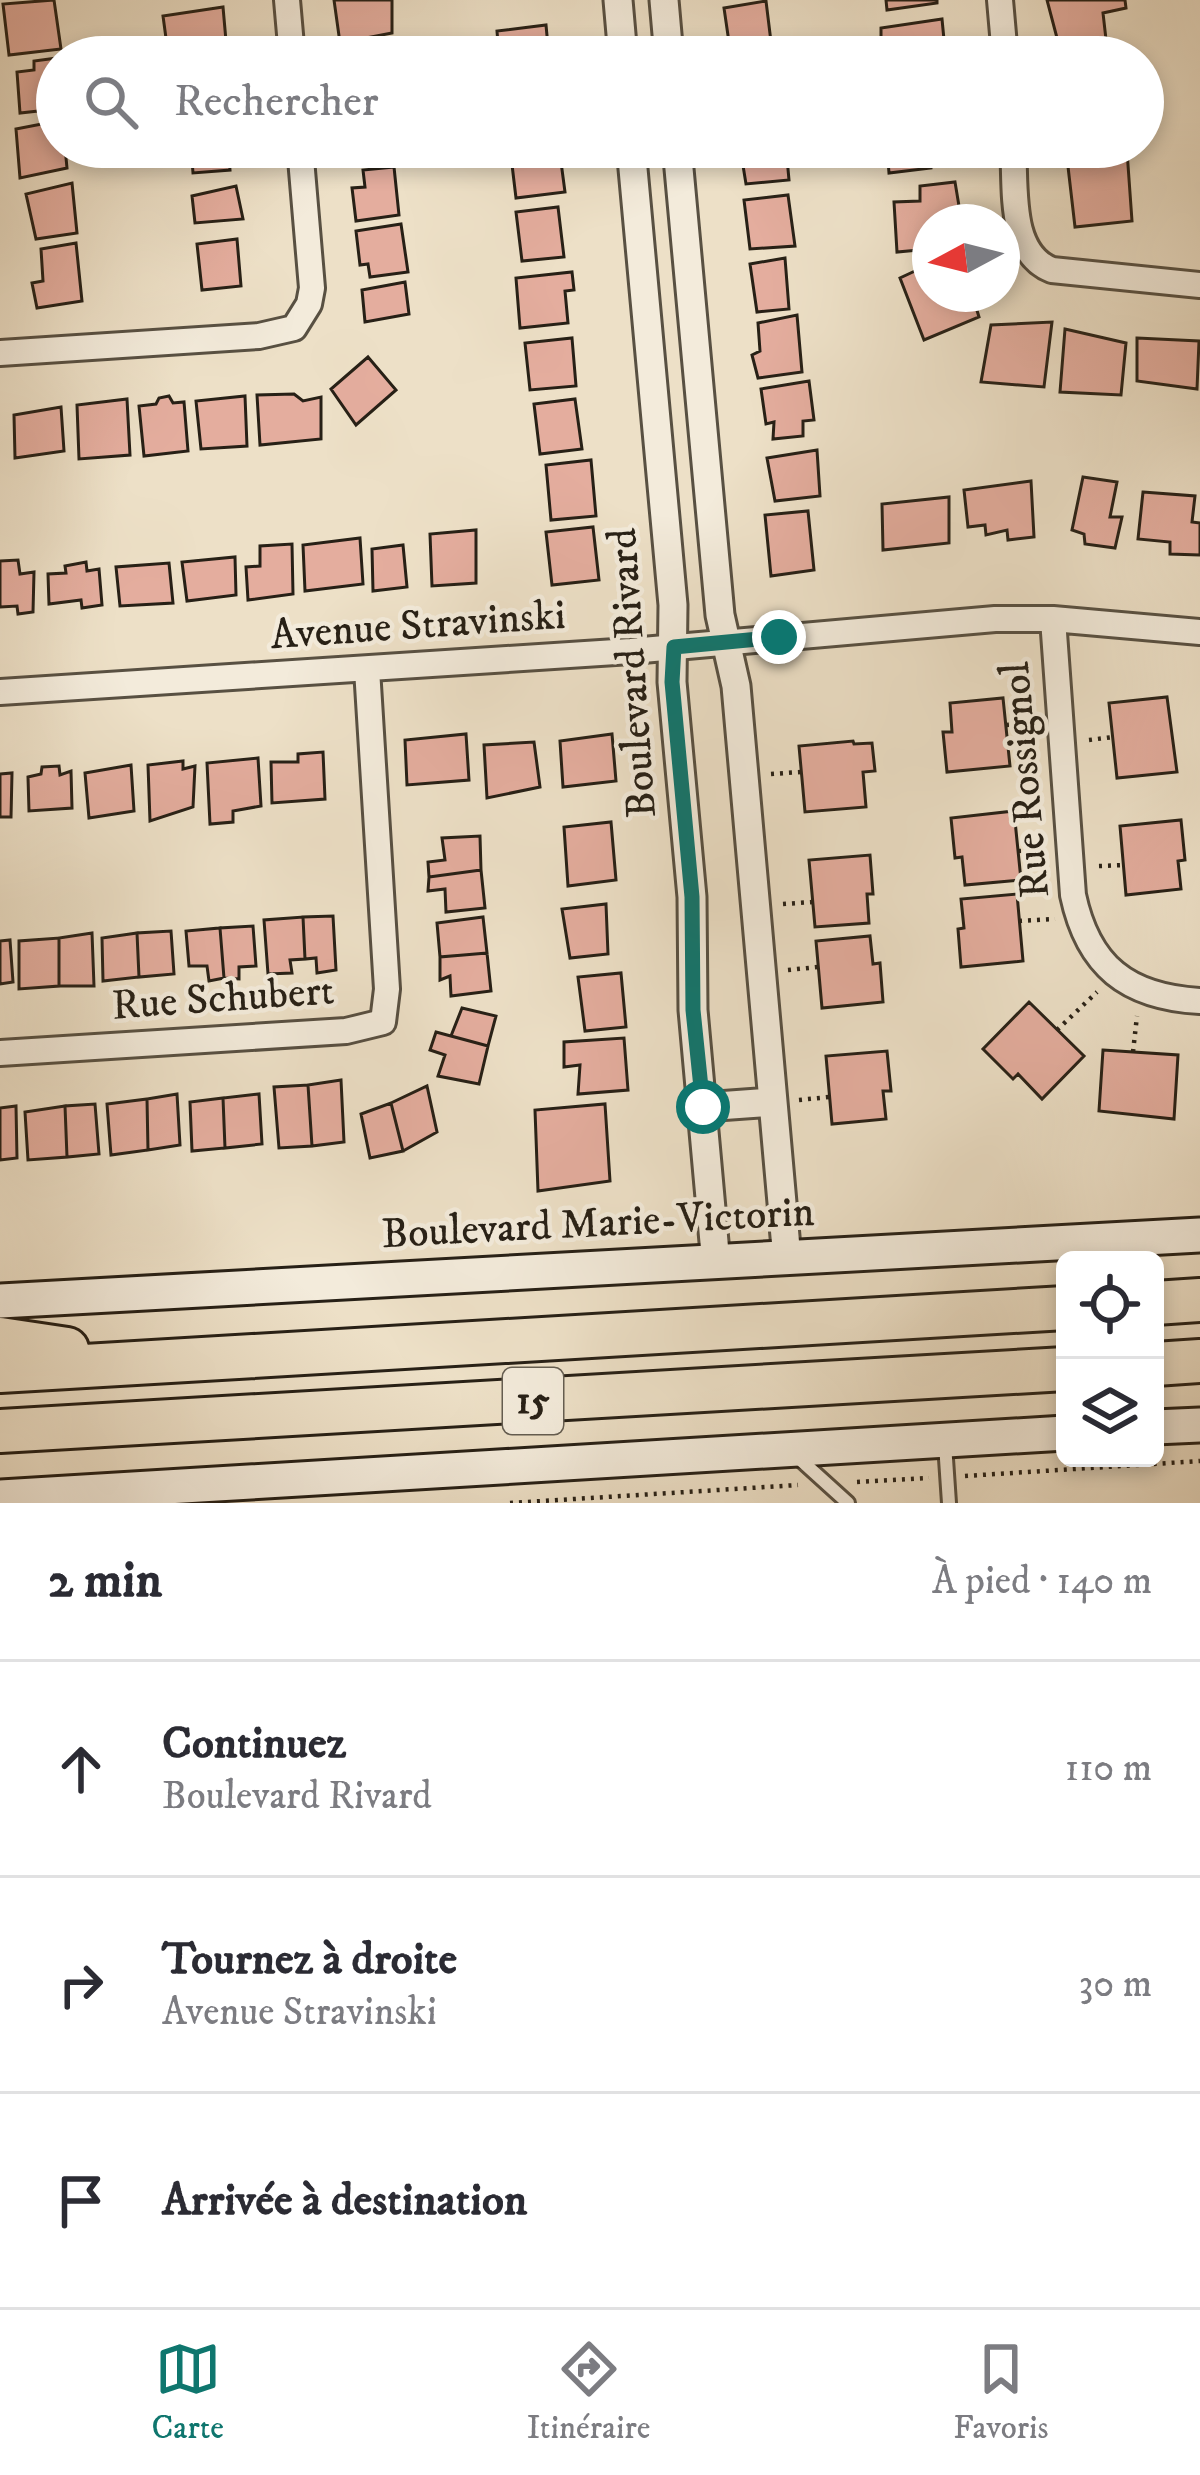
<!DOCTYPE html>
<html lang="fr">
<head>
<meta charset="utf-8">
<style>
  body { margin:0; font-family:"IM FELL DW Pica",serif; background:#f7f7f7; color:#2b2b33 }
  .controls { position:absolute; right:36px; bottom:36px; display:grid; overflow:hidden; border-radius:18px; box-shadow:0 6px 18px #0003 }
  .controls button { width:108px; height:108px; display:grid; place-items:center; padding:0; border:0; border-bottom:3px solid #e1e1e2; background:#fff; color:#2b2b33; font:60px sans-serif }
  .compass { position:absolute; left:912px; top:204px; width:108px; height:108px; border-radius:50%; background:#fff; box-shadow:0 6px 18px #0003; rotate:263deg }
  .stop { position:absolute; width:36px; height:36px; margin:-27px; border:9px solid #0f766e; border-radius:50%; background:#fff }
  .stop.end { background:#0f766e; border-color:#fff; box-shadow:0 3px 12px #0008 }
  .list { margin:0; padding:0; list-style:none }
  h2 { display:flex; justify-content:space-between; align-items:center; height:156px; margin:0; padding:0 48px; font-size:51px }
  h2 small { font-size:39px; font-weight:400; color:#7c7c81 }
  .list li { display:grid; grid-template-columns:78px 1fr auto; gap:36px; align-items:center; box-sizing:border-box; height:216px; padding:0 48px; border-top:3px solid #e1e1e2 }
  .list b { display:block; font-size:45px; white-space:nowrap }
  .list p { margin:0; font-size:39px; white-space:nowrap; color:#7c7c81 }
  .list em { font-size:39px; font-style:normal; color:#7c7c81 }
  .icon { flex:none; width:66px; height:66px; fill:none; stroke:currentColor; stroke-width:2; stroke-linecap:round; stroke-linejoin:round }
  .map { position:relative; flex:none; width:1200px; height:1503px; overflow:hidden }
  .search { position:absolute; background:#fff; box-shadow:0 6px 18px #0003; left:36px; right:36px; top:36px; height:132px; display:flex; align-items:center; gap:30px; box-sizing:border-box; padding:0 42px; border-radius:66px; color:#7c7c81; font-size:45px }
  .sheet { height:804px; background:#fff }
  nav { display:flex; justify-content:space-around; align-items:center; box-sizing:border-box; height:168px; border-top:3px solid #e1e1e2; background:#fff; font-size:33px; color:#7c7c81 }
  nav a { display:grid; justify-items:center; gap:6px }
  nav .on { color:#0f766e }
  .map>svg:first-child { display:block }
</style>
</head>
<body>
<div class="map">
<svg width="1200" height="1503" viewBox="0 0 1200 1503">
  <rect width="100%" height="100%" fill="#ede0c7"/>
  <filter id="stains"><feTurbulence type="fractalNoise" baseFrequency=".00167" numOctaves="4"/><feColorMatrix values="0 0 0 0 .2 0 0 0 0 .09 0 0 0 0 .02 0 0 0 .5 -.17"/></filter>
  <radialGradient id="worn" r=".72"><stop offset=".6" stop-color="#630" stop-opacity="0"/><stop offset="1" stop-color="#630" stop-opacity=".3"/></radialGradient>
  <path fill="#e4ad9e" stroke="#272016" stroke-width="3" d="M54 0 61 49 9 55 3 4Z
    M334 0H392V33L340 43Z
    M886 0H937V3L887 10Z
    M1047 0H1125L1126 8 1103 13 1108 57H1062Z
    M766 1 772 50 731 56 724 8Z
    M223 7 227 52 202 57 198 50 168 53 163 16Z
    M942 19 945 50 931 52V57H881V28Z
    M546 25 549 57H499L497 31Z
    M400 44 402 57H341V51Z
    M57 58V109L20 113 17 72 34 70V61Z
    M57 121V147H65L67 168 20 178 16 129Z
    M191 147H237L238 155 229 156 230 170 193 173Z
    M360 147H390L391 154 362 159Z
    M559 147 565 192 516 198 510 148Z
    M740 147H786L789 180 746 184Z
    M887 147H931V168L889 173Z
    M1127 151 1132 221 1075 227 1067 158Z
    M394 167 399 215 356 221 352 188 365 187 363 170Z
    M955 182 960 212 945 215 944 222H930V249L897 252 894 202 920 201V186Z
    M72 183 77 233 36 239 26 194Z
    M236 186 243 219 195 223 192 196Z
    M788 195 795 246 750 249 744 200Z
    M558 207 564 257 522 261 516 212Z
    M401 224 408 272 370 277 368 264 360 265 356 231Z
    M237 239 241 286 202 290 197 244Z
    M76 243 82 301 37 308 32 283 43 281 41 249Z
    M785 258 789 309 757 312 750 264Z
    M930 264V294H972L979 317 924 340 900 278Z
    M572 272 574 290 565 291 568 323 520 328 516 278Z
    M405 282 409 314 365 322 362 290Z
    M797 315 802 372 758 378 752 355 760 351 758 323Z
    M1052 322 1044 387 981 382 991 325Z
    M1065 329 1126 343 1121 395 1060 392Z
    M572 338 576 386 530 390 525 343Z
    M1137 338 1199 341 1197 389 1137 381Z
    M368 357 396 390 356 425 331 389Z
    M809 381 814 420 803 421V436L773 439 774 422 766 424 761 389Z
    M294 394 303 401 321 397V439L260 445 257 395Z
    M169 396 173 403 184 402 188 451 144 456 139 406 156 404 159 398Z
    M245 396 247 446 201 449 196 401Z
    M127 399 130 455 79 459 77 405Z
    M575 399 582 449 540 454 534 404Z
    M61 407 64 451 15 458 14 415Z
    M817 450 820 496 775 501 767 458Z
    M591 460 596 516 551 520 546 465Z
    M1083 477 1117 482 1110 517H1122L1115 548 1085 544 1084 534 1072 530Z
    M1031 481 1034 537 1008 540 1007 530 986 535 985 525 968 527 964 490Z
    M1143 492 1195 496 1192 522 1200 523V555L1170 554V542L1138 539Z
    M949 497V543L883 550 882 504Z
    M808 511 814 570 771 576 765 515Z
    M593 527 599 580 552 585 546 532Z
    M476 530V583L432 586 430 534Z
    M360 538 363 584 305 591 303 545Z
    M292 544 293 594 248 600 246 567 260 566V546Z
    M403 545 407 587 373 591 372 549Z
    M235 557 236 595 187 601 182 562Z
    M18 560 20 574 34 572 33 612 18 614 17 606 0 607V561Z
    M86 562 87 571 99 569 102 605 82 608 81 600 49 604 48 574 66 573 65 566Z
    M169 563 173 603 120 606 116 567Z
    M1167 697 1177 772 1117 778 1109 703Z
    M1003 698 1010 766 947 772 943 732H952L950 703Z
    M466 734 469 780 407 785 405 740Z
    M612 734 616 781 563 787 560 741Z
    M853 741 854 744 872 743 875 771 863 772 866 807 805 812 799 746Z
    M534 742 540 787 487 798 484 745Z
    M323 752 325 799 272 803 271 762H298V754Z
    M258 758 261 806 233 811V822L210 824 207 763Z
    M183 761V769L195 766 193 807 150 821 148 765Z
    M131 765 134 811 89 818 85 773Z
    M59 766 60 775 71 771 72 808 29 811 28 777 41 774 42 767Z
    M12 773 11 817H0V774Z
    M1014 811 1021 880 965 885 962 857 955 858 951 818Z
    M1181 820 1185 860 1178 861 1181 889 1126 895 1120 826Z
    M611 822 616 880 568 886 564 827Z
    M480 836 481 870 429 877 428 862 445 860 442 838Z
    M870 855 873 894H867L869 923 815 927 809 860Z
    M481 870 485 908 446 912 445 889 428 891 429 877Z
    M1017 894 1023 961 961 967 958 929 964 928 961 899Z
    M606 904 608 954 570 958 562 909Z
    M333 916 336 970 317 973 316 958 305 959 303 917Z
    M303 917 305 959 290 960 292 973 268 974 264 920Z
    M483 917 487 953 440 957 437 923Z
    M253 926 256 966 239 967V979L224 978 220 928Z
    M220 928 224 978 209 981 207 966H189L186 931Z
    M171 931 174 974 139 977 137 933Z
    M92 933 94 986H59V938Z
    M137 933 139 977 103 981 102 938Z
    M870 936 873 964 880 963 883 1002 822 1008 816 941Z
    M59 938V986L19 989V941Z
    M10 940 13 982 0 984V941Z
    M487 953 491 991 451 996 450 976 440 980V957Z
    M621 973 626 1027 585 1031 578 977Z
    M1029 1002 1084 1056 1042 1099 1018 1074 1013 1079 983 1049Z
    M462 1008 496 1016 488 1046 451 1036Z
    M436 1032 488 1046 479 1084 438 1076 445 1055 430 1050Z
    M624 1038 628 1090 578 1094 580 1065 564 1067V1042Z
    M1103 1050 1178 1055 1174 1119 1099 1111Z
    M887 1051 891 1091H883L886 1119 832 1124 826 1056Z
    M341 1080 344 1142 312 1146 308 1085Z
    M308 1085 312 1146 279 1148 274 1087Z
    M427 1086 437 1132 403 1151 391 1103Z
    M177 1094 180 1145 148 1150 147 1099Z
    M259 1094 262 1144 225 1148 223 1098Z
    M223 1098 225 1148 192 1151 190 1102Z
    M147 1099 148 1150 111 1155 107 1104Z
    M391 1103 403 1151 370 1158 361 1114Z
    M95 1104 99 1154 67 1157 65 1106Z
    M605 1104 610 1181 538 1191 535 1110Z
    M16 1106 17 1158 0 1160V1108Z
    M65 1106 67 1157 28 1160 25 1112Z"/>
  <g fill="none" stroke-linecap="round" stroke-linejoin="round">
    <defs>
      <path id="service" d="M945 1444 949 1503
        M794 1454 848 1503"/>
      <path id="minor" d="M287 0 292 57
        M1000 0 1005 57
        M1013 147C1016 187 1008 253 1052 270L1200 285
        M0 353 259 336 294 328 309 304 312 288 300 147
        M1053 619 1073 895C1088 966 1127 997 1200 1001
        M0 692 631 651 995 619H1053L1200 632
        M0 1053 346 1031 383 1022 387 989 367 669"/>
      <path id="tertiary" d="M618 0 623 57
        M664 0 669 57
        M631 147 673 605 672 682 692 897 693 1010 716 1264
        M677 147 720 615 736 686 787 1259
        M703 1107 773 1102"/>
      <path id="secondary" d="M0 1301 1200 1235
        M1155 1427 1200 1425
        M0 1497 1065 1433"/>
      <path id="motorway" d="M1155 1303 1200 1300
        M0 1339 67 1349
        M1155 1364 1200 1361
        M0 1371 1065 1308
        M0 1431 1065 1369"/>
    </defs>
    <use href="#service" stroke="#585042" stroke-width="18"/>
    <use href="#minor" stroke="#585042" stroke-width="30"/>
    <use href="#tertiary" stroke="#585042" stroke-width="33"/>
    <use href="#secondary" stroke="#272016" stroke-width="39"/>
    <use href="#motorway" stroke="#272016" stroke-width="48"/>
    <path stroke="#272016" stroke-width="4.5" stroke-dasharray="3 6" stroke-linecap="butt" d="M1006 725 1036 722
      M1089 740 1113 737
      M771 774 801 772
      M1018 851 1042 850
      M1099 866 1124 865
      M783 904 813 902
      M1019 921 1055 919
      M788 970 818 967
      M1057 1030 1097 992
      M1133 1052 1137 1016
      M799 1100 829 1097
      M965 1476 1200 1461
      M857 1482 929 1478
      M510 1503 798 1485"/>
    <use href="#service" stroke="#f3ebdb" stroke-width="12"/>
    <use href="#minor" stroke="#f3ebdb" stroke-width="24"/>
    <use href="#tertiary" stroke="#f3ebdb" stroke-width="27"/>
    <use href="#secondary" stroke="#f3ebdb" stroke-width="33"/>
    <use href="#motorway" stroke="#ede0c7" stroke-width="42"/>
  </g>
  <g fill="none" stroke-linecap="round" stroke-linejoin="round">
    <path stroke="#0f766e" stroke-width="15" d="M703 1107 693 1010 692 897 672 682 674 647 779 637"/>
  </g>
  <g text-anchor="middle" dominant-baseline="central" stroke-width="9" stroke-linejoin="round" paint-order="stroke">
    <rect fill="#f3ebdb" stroke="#645d51" stroke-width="3" x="503" y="1368" width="60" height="66" rx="9"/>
    <g font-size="39" font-weight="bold" fill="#272016">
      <text x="533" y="1401">15</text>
    </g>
    <g font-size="42" fill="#272016" stroke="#f3ebdb">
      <text transform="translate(418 626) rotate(-4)">Avenue Stravinski</text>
      <text transform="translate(633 673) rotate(-94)">Boulevard Rivard</text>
      <text transform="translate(1026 780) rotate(-95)">Rue Rossignol</text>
      <text transform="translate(223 999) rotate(-4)">Rue Schubert</text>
      <text transform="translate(598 1224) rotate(-3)">Boulevard Marie-Victorin</text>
    </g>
  </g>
  <rect width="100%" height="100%" filter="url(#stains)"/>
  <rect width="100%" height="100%" fill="url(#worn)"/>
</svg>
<div class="controls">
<button><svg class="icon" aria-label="locate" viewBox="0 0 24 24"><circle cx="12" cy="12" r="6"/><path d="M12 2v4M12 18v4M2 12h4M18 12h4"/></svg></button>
<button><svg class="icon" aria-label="layers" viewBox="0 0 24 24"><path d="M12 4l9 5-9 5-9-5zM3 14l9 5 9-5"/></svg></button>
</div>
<svg class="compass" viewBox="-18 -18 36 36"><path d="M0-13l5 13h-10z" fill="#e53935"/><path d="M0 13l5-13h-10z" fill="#7c7c81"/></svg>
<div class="stop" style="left:703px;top:1107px"></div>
<div class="stop end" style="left:779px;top:637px"></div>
<div class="search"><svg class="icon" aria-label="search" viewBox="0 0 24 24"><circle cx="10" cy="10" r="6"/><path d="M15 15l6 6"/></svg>Rechercher</div>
</div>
<section class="sheet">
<h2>2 min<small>À pied · 140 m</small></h2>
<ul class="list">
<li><svg class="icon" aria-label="ahead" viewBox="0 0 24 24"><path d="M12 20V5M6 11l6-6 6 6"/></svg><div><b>Continuez</b><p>Boulevard Rivard</p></div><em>110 m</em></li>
<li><svg class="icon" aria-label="right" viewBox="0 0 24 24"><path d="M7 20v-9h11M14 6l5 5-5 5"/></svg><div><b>Tournez à droite</b><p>Avenue Stravinski</p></div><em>30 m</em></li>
<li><svg class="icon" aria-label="arrive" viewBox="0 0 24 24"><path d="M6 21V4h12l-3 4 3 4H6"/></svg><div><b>Arrivée à destination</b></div></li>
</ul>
</section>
<nav>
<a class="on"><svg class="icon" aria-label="map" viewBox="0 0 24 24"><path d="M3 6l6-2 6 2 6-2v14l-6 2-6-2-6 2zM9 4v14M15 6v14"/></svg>Carte</a>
<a><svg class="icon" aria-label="directions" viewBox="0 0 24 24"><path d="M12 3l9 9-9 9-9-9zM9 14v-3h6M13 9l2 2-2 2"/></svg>Itinéraire</a>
<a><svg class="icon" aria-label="saved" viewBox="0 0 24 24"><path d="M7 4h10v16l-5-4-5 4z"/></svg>Favoris</a>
</nav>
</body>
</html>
